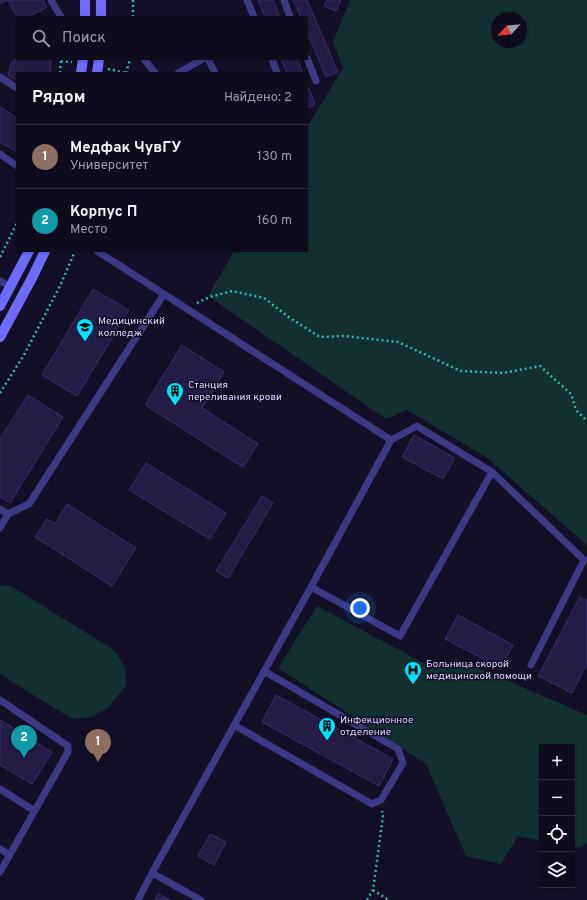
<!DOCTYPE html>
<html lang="ru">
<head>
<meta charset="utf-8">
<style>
  body { margin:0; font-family:Overpass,sans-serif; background:#171425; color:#f1f3f6 }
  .controls { position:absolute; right:12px; bottom:12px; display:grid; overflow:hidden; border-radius:0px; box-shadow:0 1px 3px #0004 }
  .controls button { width:36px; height:36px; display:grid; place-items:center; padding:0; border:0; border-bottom:1px solid #2e2b3b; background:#0e0b1c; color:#f1f3f6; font:20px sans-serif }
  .compass { position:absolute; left:491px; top:12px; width:36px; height:36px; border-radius:50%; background:#0e0b1c; box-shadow:0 1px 3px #0004; rotate:244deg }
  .you { position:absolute; left:360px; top:608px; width:14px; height:14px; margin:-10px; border:3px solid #fff; border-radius:50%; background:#1a73e8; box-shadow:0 0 0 6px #1a73e833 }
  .badge { display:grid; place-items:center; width:26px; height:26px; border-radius:50%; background:#00e5ff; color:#fff; font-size:13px; font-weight:700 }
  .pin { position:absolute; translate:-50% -33px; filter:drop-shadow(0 1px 2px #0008) }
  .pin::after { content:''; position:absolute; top:21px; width:14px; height:12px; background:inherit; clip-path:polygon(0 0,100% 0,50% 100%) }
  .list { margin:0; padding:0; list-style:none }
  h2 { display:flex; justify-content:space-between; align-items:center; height:52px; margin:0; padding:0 16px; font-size:17px }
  h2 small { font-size:13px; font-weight:400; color:#9b9ba3 }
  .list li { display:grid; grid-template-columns:26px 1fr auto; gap:12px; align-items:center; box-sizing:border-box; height:64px; padding:0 16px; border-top:1px solid #2e2b3b }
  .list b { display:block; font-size:15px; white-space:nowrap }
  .list p { margin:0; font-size:13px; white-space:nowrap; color:#9b9ba3 }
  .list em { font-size:13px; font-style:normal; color:#9b9ba3 }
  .icon { flex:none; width:22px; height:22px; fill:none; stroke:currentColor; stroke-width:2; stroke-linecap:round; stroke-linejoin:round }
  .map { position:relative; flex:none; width:587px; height:900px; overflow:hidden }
  .search { position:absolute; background:#0e0b1c; box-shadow:0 1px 3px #0004; left:16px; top:16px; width:292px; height:44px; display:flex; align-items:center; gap:10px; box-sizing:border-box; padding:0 14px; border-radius:0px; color:#9b9ba3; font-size:15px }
  .panel { position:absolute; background:#0e0b1c; box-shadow:0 1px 3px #0004; left:16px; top:72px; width:292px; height:180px; border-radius:0px }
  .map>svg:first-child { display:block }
</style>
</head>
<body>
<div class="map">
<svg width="587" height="900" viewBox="0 0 587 900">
  <rect width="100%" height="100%" fill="#130f26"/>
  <path fill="#12302f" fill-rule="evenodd" d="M350 0H587V545L486 457 407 410 386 419 208 296 234 251H307V127L343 68 333 42ZM497 18H521V42H497Z
    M0 585 11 586 114 650 125 667 126 685 109 707 92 717 72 719 0 674Z
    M317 606 435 669 457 659 587 715V843L579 848 572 846V747H542V841L518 836 501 864 466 856 426 764 278 668Z"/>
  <path fill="#241b47" stroke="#3b2d73" d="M0 0H43L47 7 28 17H17L8 0 0 4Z
    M258 0H273L280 17H265Z
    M293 0H307L338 72 326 77 307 32V17H301Z
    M327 0H341L336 11 324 6Z
    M17 59H51L50 73H17V81L8 75 12 61Z
    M281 59H297L303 73H287Z
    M307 84 315 104 307 108Z
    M0 107 17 118V152L0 142Z
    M93 289 129 310 77 396 42 375Z
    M182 345 224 372 202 408 258 444 243 467 145 405Z
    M28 395 63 417 10 503 0 497V439Z
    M414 435 455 458 443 479 402 457Z
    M146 463 226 513 210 539 129 490Z
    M262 496 273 503 228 578 216 571Z
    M67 504 136 548 112 586 35 537 47 519 55 524Z
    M580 597 587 601V664L572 693 538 676Z
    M458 615 513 645 501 668 445 639Z
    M276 695 393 759 379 786 262 722Z
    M0 720 52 752 32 784 0 765Z
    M210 834 226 842 214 865 198 856Z
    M158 894 170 900H155Z"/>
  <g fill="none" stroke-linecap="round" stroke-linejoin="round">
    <path stroke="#2fb8b0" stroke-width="2.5" stroke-dasharray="2 3" stroke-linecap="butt" d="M133 17V0
      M61 61 72 62
      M108 69 126 73
      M60 73 61 59
      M126 73 130 59
      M0 257 17 223
      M197 303 210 297 232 291 264 298 290 318 320 337 344 336 398 342 461 371 503 373 540 366 571 394 576 410 587 421
      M0 393 24 355 60 286 75 251
      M373 890 389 900
      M367 900 373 890 383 816 382 811"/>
    <path stroke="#3d3a85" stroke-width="7" d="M51 0 61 17
      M247 0 254 17
      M284 0 290 17
      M307 58 316 81
      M144 59 155 73
      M208 59 215 73
      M272 59 277 73
      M178 73 203 59
      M0 77 17 88
      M0 154 17 166
      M97 251 391 440
      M0 281 11 287
      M492 472 584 560 531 665
      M0 509 8 514
      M0 528 8 514 29 504 164 294
      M0 700 68 746V752L0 872
      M234 725 372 804 381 800 403 763 398 749 264 671
      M0 789 35 811
      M0 849 10 855
      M152 873 311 587 391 440 417 426 492 472 400 636 311 587
      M138 900 152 873 201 900"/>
    <path stroke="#6f6bff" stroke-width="10" d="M85 0V17
      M101 17V0
      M81 73 83 59
      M97 73 99 59
      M0 306 29 251
      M0 337 32 278 45 251"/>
  </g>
  <defs>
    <symbol id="university-pin" viewBox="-11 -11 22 30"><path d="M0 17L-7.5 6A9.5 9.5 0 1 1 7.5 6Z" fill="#00e5ff" stroke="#130f26"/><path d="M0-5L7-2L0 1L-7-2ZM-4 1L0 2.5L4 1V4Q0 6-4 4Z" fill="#111"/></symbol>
    <symbol id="building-pin" viewBox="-11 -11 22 30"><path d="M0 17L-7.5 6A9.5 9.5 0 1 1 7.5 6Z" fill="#00e5ff" stroke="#130f26"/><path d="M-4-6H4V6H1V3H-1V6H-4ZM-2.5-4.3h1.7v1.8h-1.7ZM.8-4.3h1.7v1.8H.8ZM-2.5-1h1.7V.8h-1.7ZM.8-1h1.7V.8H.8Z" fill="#111"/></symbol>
    <symbol id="hospital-pin" viewBox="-11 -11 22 30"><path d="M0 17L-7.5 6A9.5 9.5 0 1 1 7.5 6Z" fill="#00e5ff" stroke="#130f26"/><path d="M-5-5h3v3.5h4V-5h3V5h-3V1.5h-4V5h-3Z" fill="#111"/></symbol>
  </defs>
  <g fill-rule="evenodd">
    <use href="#university-pin" x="75" y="317" width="20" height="27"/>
    <use href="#building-pin" x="165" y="381" width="20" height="27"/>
    <use href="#hospital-pin" x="403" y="660" width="20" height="27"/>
    <use href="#building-pin" x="317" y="716" width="20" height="27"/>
  </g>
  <g text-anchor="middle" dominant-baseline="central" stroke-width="3" stroke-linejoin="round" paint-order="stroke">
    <g font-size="10" fill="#d9d4ff" stroke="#130f26" text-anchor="start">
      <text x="98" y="321">Медицинский<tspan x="98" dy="12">колледж</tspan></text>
      <text x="188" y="385">Станция<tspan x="188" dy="12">переливания крови</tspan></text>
      <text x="426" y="664">Больница скорой<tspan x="426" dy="12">медицинской помощи</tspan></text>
      <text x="340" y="720">Инфекционное<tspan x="340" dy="12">отделение</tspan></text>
    </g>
  </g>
</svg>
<div class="controls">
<button>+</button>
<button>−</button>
<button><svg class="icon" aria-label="locate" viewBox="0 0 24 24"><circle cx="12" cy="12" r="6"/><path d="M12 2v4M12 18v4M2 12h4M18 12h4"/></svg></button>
<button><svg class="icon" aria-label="layers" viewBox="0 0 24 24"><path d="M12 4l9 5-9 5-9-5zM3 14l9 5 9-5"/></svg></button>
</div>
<svg class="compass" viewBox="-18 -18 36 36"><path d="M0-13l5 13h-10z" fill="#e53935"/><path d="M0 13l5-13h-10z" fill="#9b9ba3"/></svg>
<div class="you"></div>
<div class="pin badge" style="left:98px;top:762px;background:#8d6e63">1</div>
<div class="pin badge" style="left:24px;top:758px;background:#0f9aa8">2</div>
<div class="search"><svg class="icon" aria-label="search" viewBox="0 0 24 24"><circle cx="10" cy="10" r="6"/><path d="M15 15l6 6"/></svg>Поиск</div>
<section class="panel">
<h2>Рядом<small>Найдено: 2</small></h2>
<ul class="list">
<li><span class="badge" style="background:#8d6e63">1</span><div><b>Медфак ЧувГУ</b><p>Университет</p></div><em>130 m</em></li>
<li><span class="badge" style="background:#0f9aa8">2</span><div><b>Корпус П</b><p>Место</p></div><em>160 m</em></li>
</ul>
</section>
</div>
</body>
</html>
